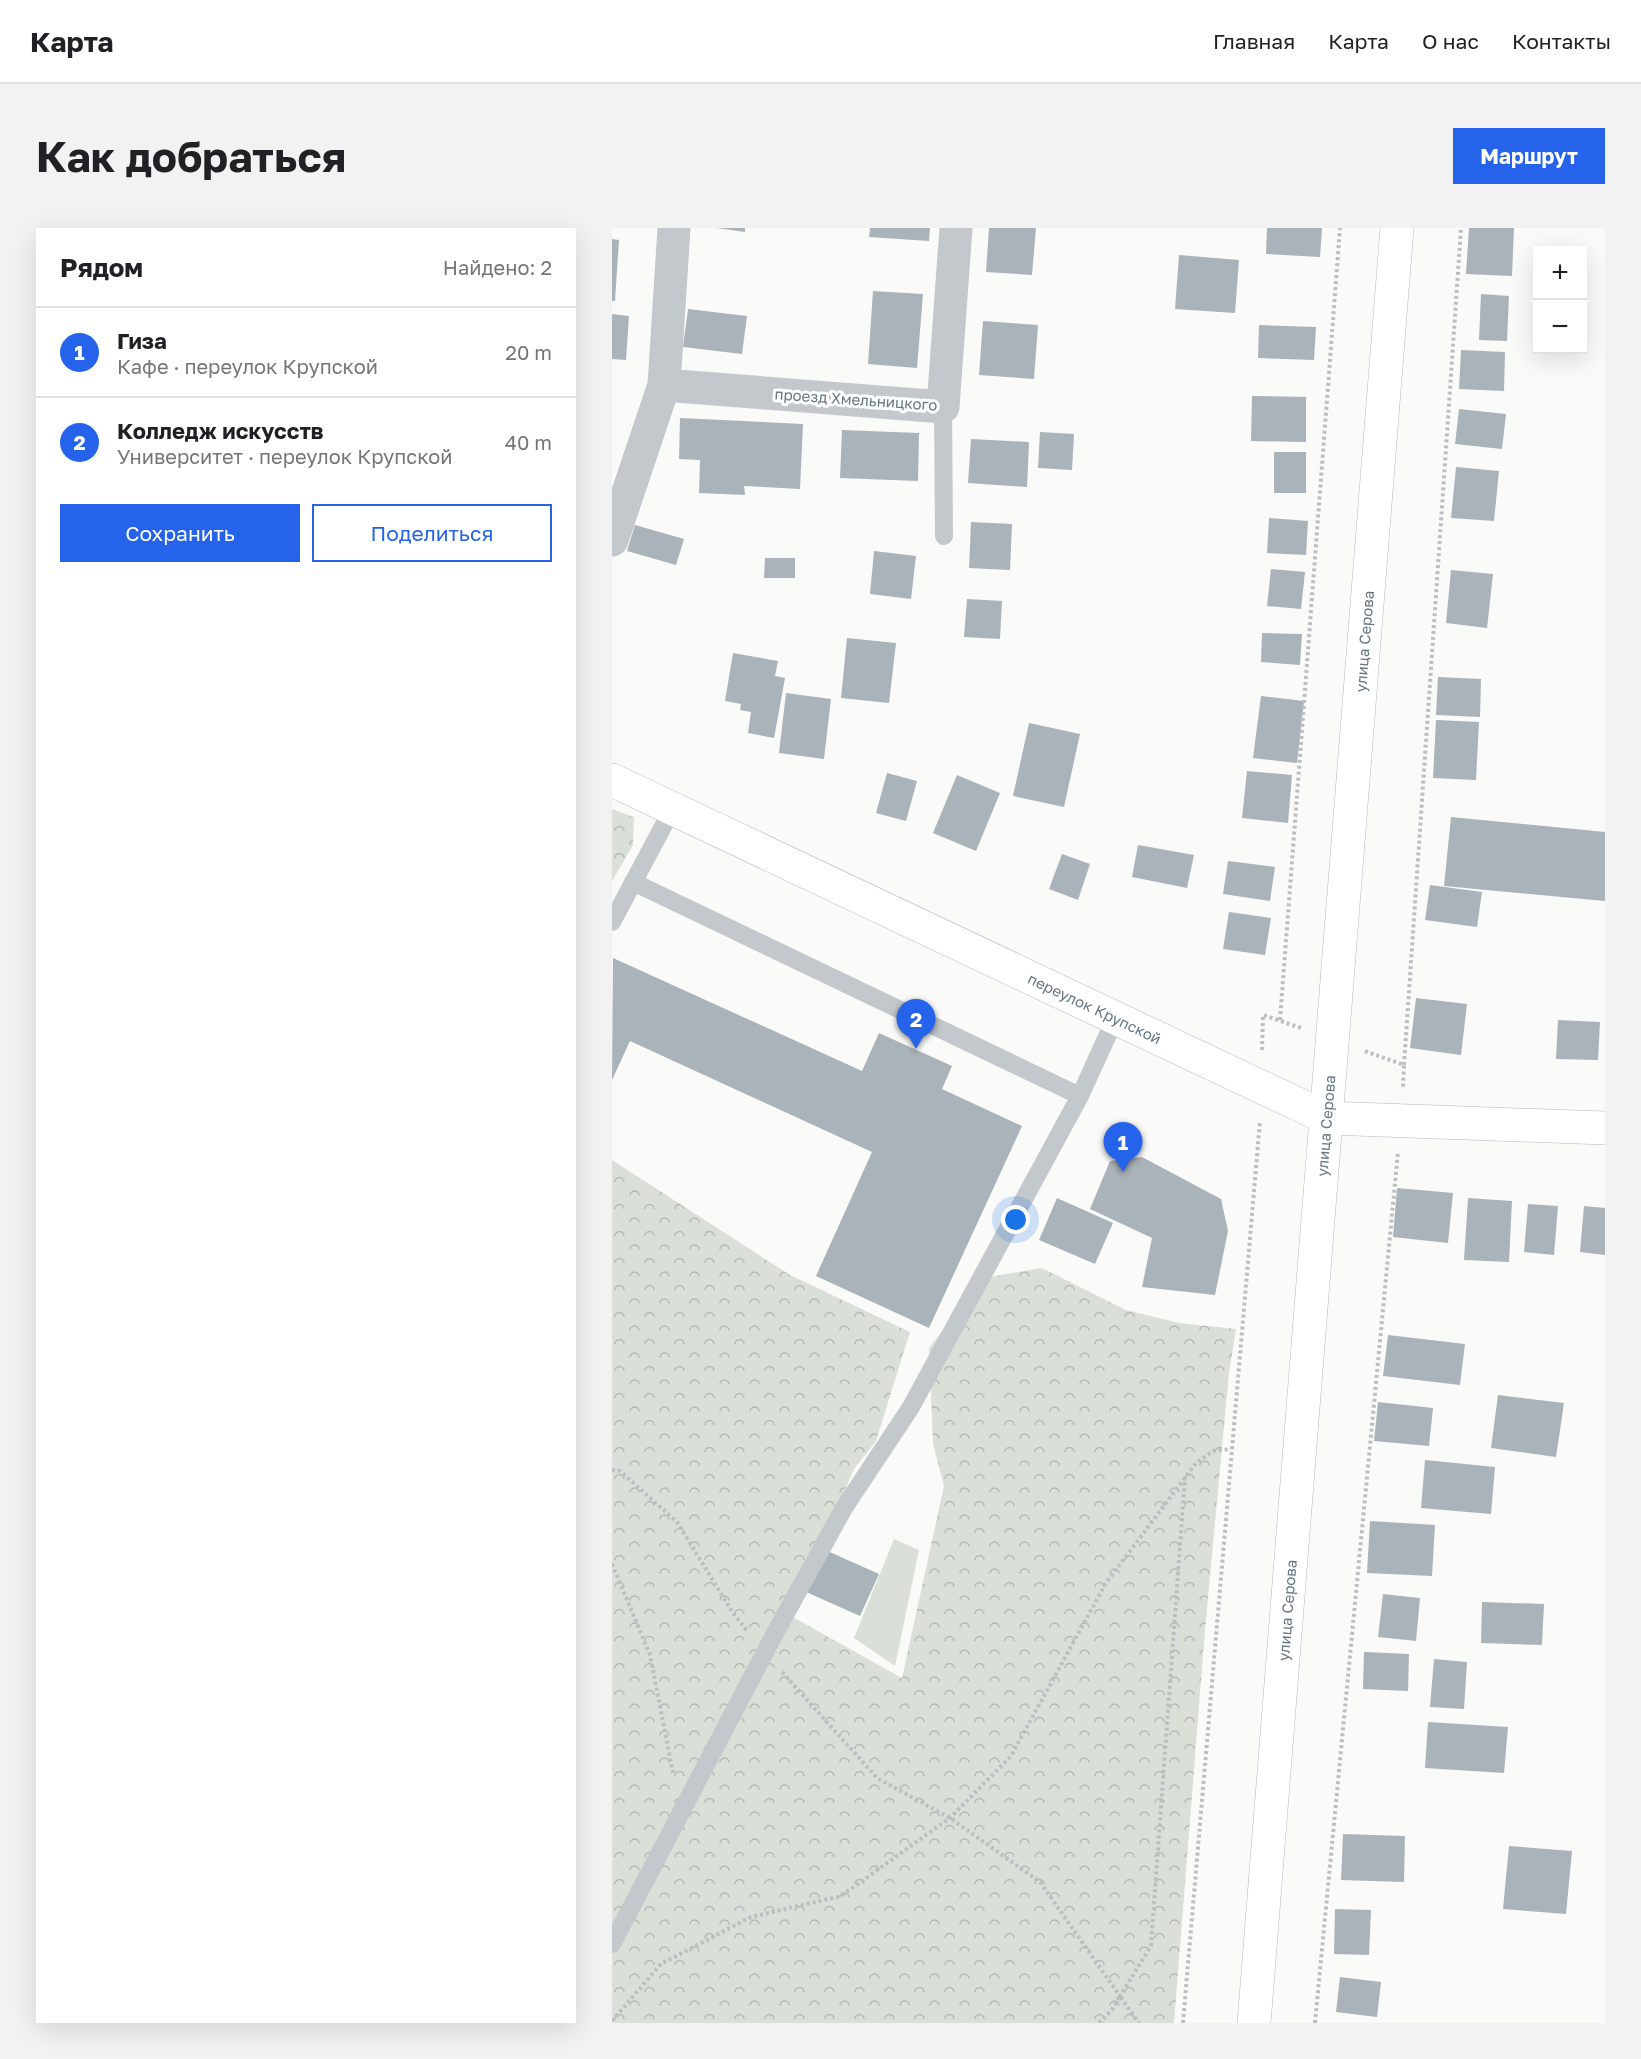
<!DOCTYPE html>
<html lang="ru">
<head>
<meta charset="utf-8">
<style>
  body { margin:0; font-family:"Golos Text",sans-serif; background:#f2f2f2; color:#202124 }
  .controls { position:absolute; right:18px; top:18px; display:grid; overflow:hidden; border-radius:0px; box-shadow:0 6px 24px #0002 }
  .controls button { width:54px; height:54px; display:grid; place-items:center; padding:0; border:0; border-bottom:2px solid #e0e0e0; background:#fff; color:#202124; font:30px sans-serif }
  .you { position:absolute; left:404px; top:992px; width:21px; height:21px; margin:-15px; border:4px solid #fff; border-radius:50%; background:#1a73e8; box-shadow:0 0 0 9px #1a73e833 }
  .badge { display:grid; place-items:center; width:39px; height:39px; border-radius:50%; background:#2563eb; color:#fff; font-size:20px; font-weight:700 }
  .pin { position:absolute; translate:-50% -50px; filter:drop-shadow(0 2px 3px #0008) }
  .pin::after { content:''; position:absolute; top:32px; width:21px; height:18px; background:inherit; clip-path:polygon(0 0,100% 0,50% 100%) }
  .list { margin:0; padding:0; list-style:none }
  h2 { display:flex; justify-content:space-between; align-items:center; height:78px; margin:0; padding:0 24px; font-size:26px }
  h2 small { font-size:20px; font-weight:400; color:#757577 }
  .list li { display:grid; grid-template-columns:39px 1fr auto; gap:18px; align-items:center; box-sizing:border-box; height:90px; padding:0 24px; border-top:2px solid #e0e0e0 }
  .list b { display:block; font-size:22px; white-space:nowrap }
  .list p { margin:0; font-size:20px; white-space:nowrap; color:#757577 }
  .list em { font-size:20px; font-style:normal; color:#757577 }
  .actions { display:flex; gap:12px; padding:18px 24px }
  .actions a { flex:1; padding:14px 0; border:2px solid #2563eb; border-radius:0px; text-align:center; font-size:21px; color:#2563eb }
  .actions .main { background:#2563eb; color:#fff }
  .map { position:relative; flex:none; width:993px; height:1795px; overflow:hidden; border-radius:0px }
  header { display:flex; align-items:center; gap:36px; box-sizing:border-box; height:84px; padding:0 30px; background:#fff; border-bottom:2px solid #e0e0e0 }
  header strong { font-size:28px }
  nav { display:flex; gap:33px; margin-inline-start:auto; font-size:21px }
  .intro { display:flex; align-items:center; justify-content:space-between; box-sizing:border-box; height:144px; padding:0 36px }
  h1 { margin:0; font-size:42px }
  .button { padding:15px 27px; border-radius:0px; background:#2563eb; color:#fff; font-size:21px; font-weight:700 }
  main { display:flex; gap:36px; padding:0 36px }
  aside { flex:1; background:#fff; border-radius:0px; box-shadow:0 6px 24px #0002 }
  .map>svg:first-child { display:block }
</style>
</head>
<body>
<header>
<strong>Карта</strong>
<nav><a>Главная</a><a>Карта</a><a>О нас</a><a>Контакты</a></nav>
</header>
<div class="intro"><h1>Как добраться</h1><a class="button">Маршрут</a></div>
<main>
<aside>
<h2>Рядом<small>Найдено: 2</small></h2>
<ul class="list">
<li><span class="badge">1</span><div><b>Гиза</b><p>Кафе · переулок Крупской</p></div><em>20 m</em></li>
<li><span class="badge">2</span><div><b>Колледж искусств</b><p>Университет · переулок Крупской</p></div><em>40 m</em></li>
</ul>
<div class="actions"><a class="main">Сохранить</a><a>Поделиться</a></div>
</aside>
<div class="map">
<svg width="993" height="1795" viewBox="0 0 993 1795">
  <defs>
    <pattern id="forest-crowns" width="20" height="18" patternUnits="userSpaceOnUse" patternTransform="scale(1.5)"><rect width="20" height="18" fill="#dadfd7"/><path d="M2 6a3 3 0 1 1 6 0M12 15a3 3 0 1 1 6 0" fill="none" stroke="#b4b9b4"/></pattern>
  </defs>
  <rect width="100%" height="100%" fill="#fafaf8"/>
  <path fill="#dadfd7" d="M282 1311 307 1322 283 1438 242 1410Z"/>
  <path fill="url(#forest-crowns)" d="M0 581 22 589 21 617 0 653Z
    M0 932 178 1047 298 1104 264 1213 242 1241 179 1388 290 1450 332 1258 321 1216 317 1120 371 1050 430 1040 514 1082 567 1095 624 1101 617 1145 593 1402 562 1795H0Z"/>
  <path fill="#aab3b9" d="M105 0H133V4Z
    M258 0H318L317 13 257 9Z
    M377 0H424L420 47 374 44Z
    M655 0H710L708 29 654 26Z
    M857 0H902L900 48 854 46Z
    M0 11 7 12 3 73H0Z
    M567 27 627 32 623 85 563 81Z
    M261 63 311 66 305 140 256 136Z
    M869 66 897 68 895 113 867 112Z
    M76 81 135 88 130 126 71 119Z
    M0 86 17 88 14 132 0 131Z
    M371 93 426 97 422 151 367 147Z
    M647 97 704 99 702 132 646 130Z
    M849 122 893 124 892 163 847 161Z
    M640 168 694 169V214L639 213Z
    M847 181 894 186 890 221 843 216Z
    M68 190 191 196 188 261 132 258 133 267 87 265 88 232 67 231Z
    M230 202 307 205 306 253 228 250Z
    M428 204 462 206 460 242 426 240Z
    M359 211 417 214 415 259 356 255Z
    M662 224H694V265H662Z
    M844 239 887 243 882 293 839 290Z
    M657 290 696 293 694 327 655 325Z
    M359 294 400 296 398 342 357 340Z
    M23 297 72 311 64 337 15 323Z
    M262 323 304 328 299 371 258 366Z
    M153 330H183V350H152Z
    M659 341 693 344 689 381 655 378Z
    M839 342 881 346 875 400 834 395Z
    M355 371 390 373 388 411 352 409Z
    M650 405 690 406 688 437 649 434Z
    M235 410 284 415 277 475 229 470Z
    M121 425 166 433 163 448 173 450 162 510 136 505 139 484 128 482 129 476 113 473Z
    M826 449 869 451 868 489 824 487Z
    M174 465 219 471 212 531 167 525Z
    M649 468 692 473 685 535 641 530Z
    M824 492 867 494 864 552 821 550Z
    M417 495 468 506 452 579 401 568Z
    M635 543 680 547 676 595 630 590Z
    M275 545 305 553 294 593 264 585Z
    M345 547 388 565 364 623 321 605Z
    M839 589 993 604V673L832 658Z
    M526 617 582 627 575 660 520 649Z
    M450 626 478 636 466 672 437 661Z
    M616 633 663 639 658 673 611 666Z
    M818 657 870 664 865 699 813 692Z
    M617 684 659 690 653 727 611 721Z
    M1 730 250 843 267 805 340 838 330 861 410 898 317 1100 204 1048 260 924 18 813 0 852Z
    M804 770 855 776 849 827 798 820Z
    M946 792 988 794 986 832 944 831Z
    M530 929 609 971 616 1003 603 1067 530 1059 540 1010 478 981 498 933Z
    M785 960 841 965 836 1015 781 1009Z
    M445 970 501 995 483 1036 427 1012Z
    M856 970 900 973 897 1034 852 1032Z
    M916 976 946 978 942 1027 912 1024Z
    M972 978 993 980V1027L968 1024Z
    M776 1107 853 1116 848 1157 771 1148Z
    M886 1167 952 1175 944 1229 879 1220Z
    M766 1174 821 1180 817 1218 762 1213Z
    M813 1232 883 1239 879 1286 809 1280Z
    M758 1293 823 1297 820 1348 755 1345Z
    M211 1321 267 1346 248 1388 192 1363Z
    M771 1366 808 1370 804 1413 766 1409Z
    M870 1374 932 1376 930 1417 869 1415Z
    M752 1424 797 1426 796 1463 751 1461Z
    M822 1431 855 1434 852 1481 818 1479Z
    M816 1494 896 1499 892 1545 813 1540Z
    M731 1606 793 1608 792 1654 729 1652Z
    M897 1618 960 1623 954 1686 891 1681Z
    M723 1681 759 1682 757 1727 722 1726Z
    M728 1749 769 1754 765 1789 724 1784Z"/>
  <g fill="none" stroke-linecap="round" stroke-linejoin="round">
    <defs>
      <g id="secondary">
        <path id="s1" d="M0 552 715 890 993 900"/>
        <path id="s2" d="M642 1795 785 0"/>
      </g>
    </defs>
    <use href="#secondary" stroke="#b3babf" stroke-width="34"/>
    <path stroke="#bbbfc2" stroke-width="4" stroke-dasharray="3 3" stroke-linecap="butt" d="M668 792 728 0
      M650 822 651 787 689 800
      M753 823 792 837 791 859
      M792 837 849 0
      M0 1242 8 1243 65 1294 121 1385 136 1404
      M0 1336 38 1427 61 1545
      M170 1444 265 1550 338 1590 428 1654 508 1768 539 1718 573 1249
      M0 1793 49 1736 139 1689 229 1668 338 1590 399 1528 494 1355 584 1235 601 1223 619 1221
      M487 1795 500 1782 508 1768 527 1795
      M571 1795 648 893
      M703 1795 786 924"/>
    <path stroke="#c3c8cc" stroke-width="18" d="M331 179 332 308
      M21 654 468 868
      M0 694 61 580
      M0 1716 162 1407 232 1280 299 1179 468 868 503 791"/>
    <path stroke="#c3c8cc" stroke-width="33" d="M52 157 62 0
      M0 312 52 157 331 179 344 0"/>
    <use href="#secondary" stroke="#fff" stroke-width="33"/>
  </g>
  <g text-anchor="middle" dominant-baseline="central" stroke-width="6" stroke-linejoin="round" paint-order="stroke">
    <g font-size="15" fill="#657683" stroke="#fff">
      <text transform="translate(244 171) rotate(4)">проезд Хмельницкого</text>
      <text stroke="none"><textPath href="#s2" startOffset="1386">улица Серова</textPath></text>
      <text stroke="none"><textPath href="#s1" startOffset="534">переулок Крупской</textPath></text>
      <text stroke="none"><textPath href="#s2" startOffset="900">улица Серова</textPath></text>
      <text stroke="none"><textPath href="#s2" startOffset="414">улица Серова</textPath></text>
    </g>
  </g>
</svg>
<div class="controls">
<button>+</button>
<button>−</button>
</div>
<div class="you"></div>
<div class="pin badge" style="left:511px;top:944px">1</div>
<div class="pin badge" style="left:304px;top:821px">2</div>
</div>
</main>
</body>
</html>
